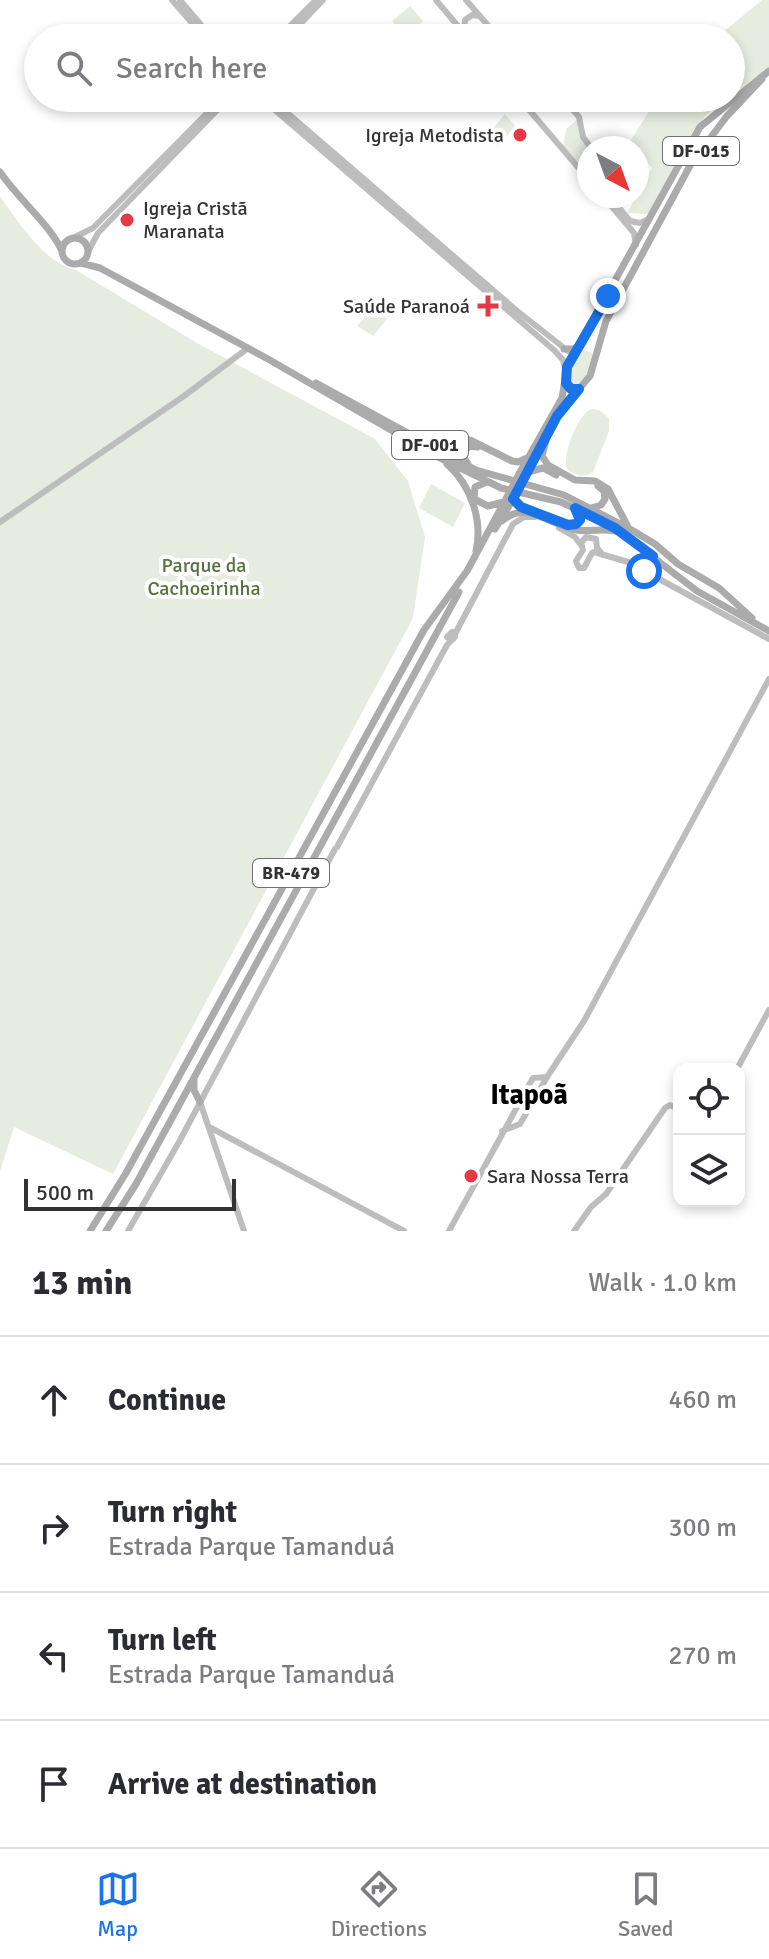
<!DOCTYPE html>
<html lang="en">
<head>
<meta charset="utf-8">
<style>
  body { margin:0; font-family:Signika,sans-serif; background:#f7f7f7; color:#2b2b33 }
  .controls { position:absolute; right:24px; bottom:24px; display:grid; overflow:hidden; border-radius:16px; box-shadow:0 4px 12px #0003 }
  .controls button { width:72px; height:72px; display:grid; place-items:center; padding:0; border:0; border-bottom:2px solid #e1e1e2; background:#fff; color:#2b2b33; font:40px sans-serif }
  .compass { position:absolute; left:577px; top:136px; width:72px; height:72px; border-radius:50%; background:#fff; box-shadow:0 4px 12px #0003; rotate:139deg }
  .scale { position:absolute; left:24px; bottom:20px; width:212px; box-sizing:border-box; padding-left:8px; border:4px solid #333; border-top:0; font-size:22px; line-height:28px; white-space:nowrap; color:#333; -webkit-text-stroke:6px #fff; paint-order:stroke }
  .stop { position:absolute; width:24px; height:24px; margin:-18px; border:6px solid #1a73e8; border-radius:50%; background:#fff }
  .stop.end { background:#1a73e8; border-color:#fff; box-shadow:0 2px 8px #0008 }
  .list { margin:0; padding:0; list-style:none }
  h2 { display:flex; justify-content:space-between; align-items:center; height:104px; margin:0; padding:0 32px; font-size:34px }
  h2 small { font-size:26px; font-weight:400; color:#7c7c81 }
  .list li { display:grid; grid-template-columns:52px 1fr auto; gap:24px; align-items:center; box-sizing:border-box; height:128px; padding:0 32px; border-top:2px solid #e1e1e2 }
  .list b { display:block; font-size:30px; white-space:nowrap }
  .list p { margin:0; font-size:26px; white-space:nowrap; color:#7c7c81 }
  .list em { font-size:26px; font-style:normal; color:#7c7c81 }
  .icon { flex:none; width:44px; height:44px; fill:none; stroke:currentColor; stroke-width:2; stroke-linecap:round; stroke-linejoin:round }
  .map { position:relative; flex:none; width:769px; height:1231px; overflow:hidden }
  .search { position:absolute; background:#fff; box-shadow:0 4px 12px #0003; left:24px; right:24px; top:24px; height:88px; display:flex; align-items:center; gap:20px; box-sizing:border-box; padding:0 28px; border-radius:44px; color:#7c7c81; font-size:30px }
  .sheet { height:616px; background:#fff }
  nav { display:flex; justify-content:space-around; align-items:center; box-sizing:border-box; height:112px; border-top:2px solid #e1e1e2; background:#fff; font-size:22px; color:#7c7c81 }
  nav a { display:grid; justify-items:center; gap:4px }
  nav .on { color:#1a73e8 }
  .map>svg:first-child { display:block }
</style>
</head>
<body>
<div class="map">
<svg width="769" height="1231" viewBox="0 0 769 1231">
  <rect width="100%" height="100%" fill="#fff"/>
  <path fill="#e6ecdf" d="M762 0H769V67L731 96V38H716Z
    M410 6 423 21 405 37 392 21Z
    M657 98H665L679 111 688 98H728L705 116 649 214 627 213 652 168 630 142Z
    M505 114 515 126 498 147 486 137Z
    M579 118 582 141 589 148 587 175 563 148 566 129Z
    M0 196C19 223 42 261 76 270L197 343 375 439 408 481 425 537 413 618 113 1174 14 1127 0 1171Z
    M373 308 387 319 373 336 357 326Z
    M584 350 591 352 594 358 592 369 574 388 566 382 567 372 579 351Z
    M591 409 599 410 609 418V431L593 472C584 478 573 476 566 467 564 452 577 416 591 409Z
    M431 484 465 503 453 527 419 508Z"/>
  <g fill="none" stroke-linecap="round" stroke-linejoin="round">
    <path stroke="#bdbdbd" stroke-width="6" d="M172 0 205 38
      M180 0 212 38
      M436 0 468 38
      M466 0 499 38
      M464 31 465 20 472 15 480 16
      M278 38 316 0
      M287 38 323 0
      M261 98 555 351 563 360 566 372
      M270 98 516 310 568 351
      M519 98 588 179
      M563 98 579 117 583 137 591 148
      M603 196 634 233 636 245
      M610 196 630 221 640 223 649 219
      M73 238 93 228 222 98
      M89 250 98 233 229 98
      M0 522 184 396 248 348
      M559 528 575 537 581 545
      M594 552 628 562 769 639
      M592 553 584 568H579L576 561 583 550 581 543 586 537 596 539 597 548 603 555
      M455 634 513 524 524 517H535
      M337 847 447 645 455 637 452 632 447 637 451 640
      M737 1069 769 1010
      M200 1102 244 1231
      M211 1128 404 1231
      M502 1131 520 1124 547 1077 584 1021 769 679
      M128 1231 179 1142 335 849
      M449 1231 533 1078 547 1077
      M574 1231 591 1207 606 1194 665 1108 670 1105 679 1110"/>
    <path stroke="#ababab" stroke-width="7" d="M0 172C18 199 49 223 62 251
      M62 251a13 13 0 1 1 26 0a13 13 0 1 1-26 0Z
      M81 263 100 268 268 359 436 456 501 488 561 502 615 528 697 591 769 631
      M564 349H574L579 345
      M316 383 476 470 564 495 630 529 655 544 678 564 719 588 752 618
      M561 410 590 376 606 321 692 162 727 116 762 79
      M548 433 542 456 548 465 575 480 595 481 608 489 627 525
      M427 440H470L512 461 518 462 527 458
      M447 464C471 485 483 521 476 551
      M468 464 462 455 469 446 477 447
      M528 472 543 468 556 475
      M519 474 562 398 567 367 700 127 769 71
      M527 474 542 446
      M487 482 475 487 474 499 488 506 504 502
      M591 508 601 505 605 499 604 491 598 486
      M502 521C526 499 551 526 576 530 589 532 601 528 615 531
      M565 523 576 524 580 517 577 511
      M495 529 515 496
      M644 571 653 556
      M194 1080V1090L200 1102
      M90 1231 126 1173 424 630 467 571 507 497
      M106 1231 136 1184 459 592"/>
    <path stroke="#ababab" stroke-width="7" d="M515 496 527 474
      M507 497 519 474"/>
  </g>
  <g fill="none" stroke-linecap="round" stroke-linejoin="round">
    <path stroke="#1a73e8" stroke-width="10" d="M608 296 567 367 566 383 571 389H579L557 416 513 499 521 507 568 525 576 524 580 520 575 508 615 528 653 556 644 571"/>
  </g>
  <g fill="#e63946" stroke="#fff" stroke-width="3">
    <circle cx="520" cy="135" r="8"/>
    <circle cx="127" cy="220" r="8"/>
    <path d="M484 294h8v8h8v8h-8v8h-8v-8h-8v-8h8z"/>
    <circle cx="471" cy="1176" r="8"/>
  </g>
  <g text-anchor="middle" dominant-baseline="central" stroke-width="8" stroke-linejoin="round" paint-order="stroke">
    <g fill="#fff" stroke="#707070" stroke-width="2">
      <rect x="663" y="137" width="76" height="28" rx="6"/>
      <rect x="392" y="431" width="76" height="28" rx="6"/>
      <rect x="253" y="859" width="76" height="28" rx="6"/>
    </g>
    <g font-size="18" font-weight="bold" fill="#333">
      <text x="701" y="151">DF-015</text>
      <text x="430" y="445">DF-001</text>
      <text x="291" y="873">BR-479</text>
    </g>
    <g font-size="20" fill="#333" stroke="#fff" text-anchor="end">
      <text x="504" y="135">Igreja Metodista</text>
      <text x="143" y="208" text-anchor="start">Igreja Cristã<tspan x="143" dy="23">Maranata</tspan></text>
      <text x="470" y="306">Saúde Paranoá</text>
      <text x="487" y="1176" text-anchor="start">Sara Nossa Terra</text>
    </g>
    <g font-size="20" fill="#56703f" stroke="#fff">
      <text x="204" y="565">Parque da<tspan x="204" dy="23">Cachoeirinha</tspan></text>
    </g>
    <g font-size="28" font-weight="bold" fill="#000" stroke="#fff">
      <text x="529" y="1095">Itapoã</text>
    </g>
  </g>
</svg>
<div class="controls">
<button><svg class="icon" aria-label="locate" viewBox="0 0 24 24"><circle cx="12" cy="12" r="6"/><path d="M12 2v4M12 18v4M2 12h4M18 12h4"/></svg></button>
<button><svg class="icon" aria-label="layers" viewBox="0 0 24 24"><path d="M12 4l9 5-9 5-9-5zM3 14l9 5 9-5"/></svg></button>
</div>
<svg class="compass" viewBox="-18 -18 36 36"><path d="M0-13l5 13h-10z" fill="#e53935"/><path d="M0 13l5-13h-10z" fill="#7c7c81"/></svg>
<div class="scale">500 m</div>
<div class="stop" style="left:644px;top:571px"></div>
<div class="stop end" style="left:608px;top:296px"></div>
<div class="search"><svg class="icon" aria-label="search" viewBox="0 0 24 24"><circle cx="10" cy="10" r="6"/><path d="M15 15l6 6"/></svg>Search here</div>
</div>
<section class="sheet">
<h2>13 min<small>Walk · 1.0 km</small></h2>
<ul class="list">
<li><svg class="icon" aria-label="ahead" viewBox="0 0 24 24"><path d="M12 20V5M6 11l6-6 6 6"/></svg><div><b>Continue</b></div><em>460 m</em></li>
<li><svg class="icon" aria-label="right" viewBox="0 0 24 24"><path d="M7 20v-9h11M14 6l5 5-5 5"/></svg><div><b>Turn right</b><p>Estrada Parque Tamanduá</p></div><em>300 m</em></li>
<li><svg class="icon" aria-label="left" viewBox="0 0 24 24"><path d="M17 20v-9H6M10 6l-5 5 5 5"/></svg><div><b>Turn left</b><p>Estrada Parque Tamanduá</p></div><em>270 m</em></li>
<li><svg class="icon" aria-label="arrive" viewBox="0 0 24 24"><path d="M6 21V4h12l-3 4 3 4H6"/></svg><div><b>Arrive at destination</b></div></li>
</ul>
</section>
<nav>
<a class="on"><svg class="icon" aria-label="map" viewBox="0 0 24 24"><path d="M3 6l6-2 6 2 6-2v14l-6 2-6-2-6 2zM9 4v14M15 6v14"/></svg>Map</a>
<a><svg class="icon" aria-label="directions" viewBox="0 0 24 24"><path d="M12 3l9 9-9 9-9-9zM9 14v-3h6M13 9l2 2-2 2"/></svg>Directions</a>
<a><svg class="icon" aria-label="saved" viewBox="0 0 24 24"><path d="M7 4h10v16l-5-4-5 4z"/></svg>Saved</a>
</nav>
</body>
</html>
